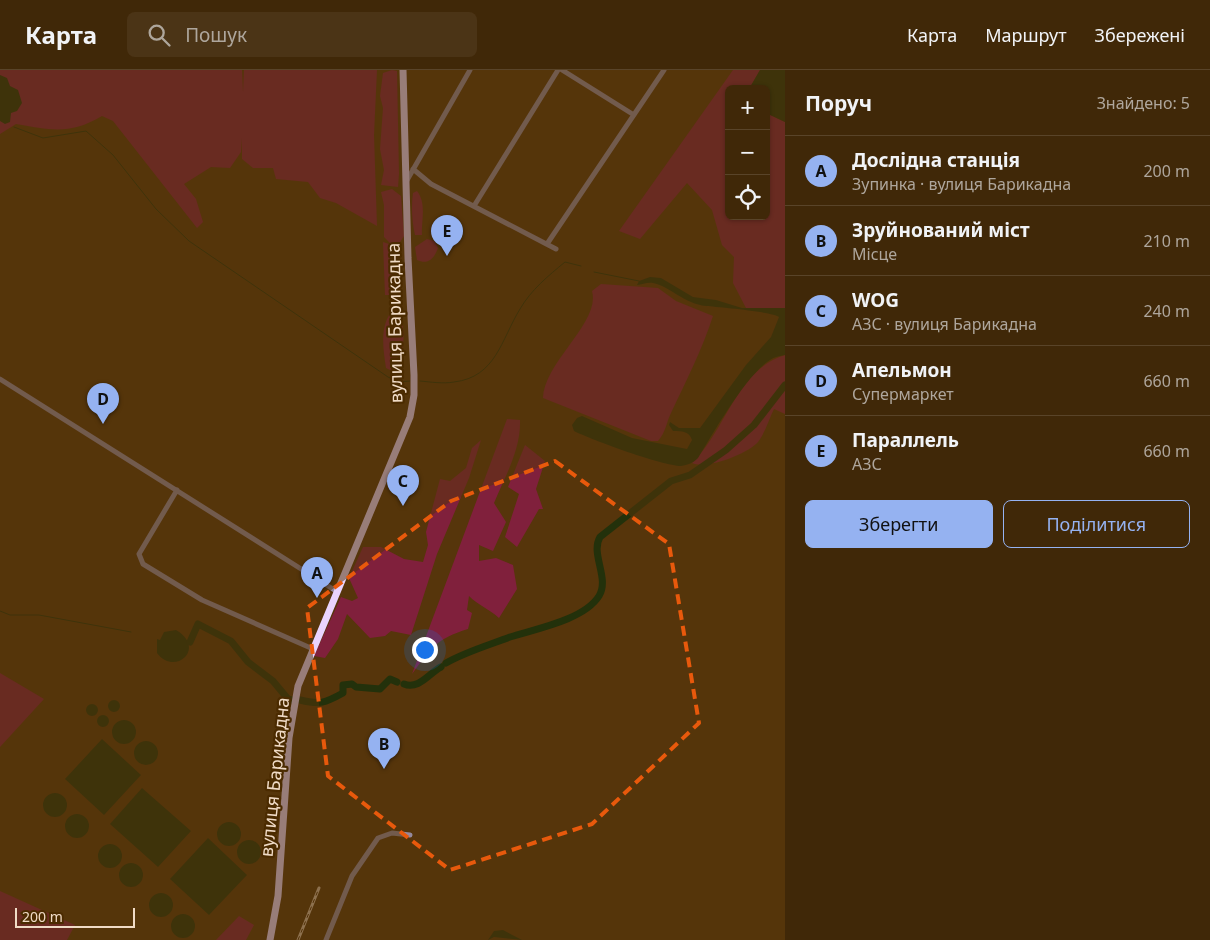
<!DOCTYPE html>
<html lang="uk">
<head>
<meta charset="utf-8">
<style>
  body { margin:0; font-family:"Noto Sans",sans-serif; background:#4b3416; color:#f1f3f6 }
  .controls { position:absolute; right:15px; top:15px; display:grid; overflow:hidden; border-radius:8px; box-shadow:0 1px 4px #0004 }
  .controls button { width:45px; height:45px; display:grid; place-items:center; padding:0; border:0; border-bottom:1px solid #594429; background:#402808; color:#f1f3f6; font:25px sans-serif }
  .scale { position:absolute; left:15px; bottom:12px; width:120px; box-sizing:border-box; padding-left:5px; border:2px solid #f0dbc6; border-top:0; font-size:14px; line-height:18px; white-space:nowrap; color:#f0dbc6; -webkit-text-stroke:4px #4b2b00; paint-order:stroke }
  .you { position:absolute; left:424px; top:579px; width:18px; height:18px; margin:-12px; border:4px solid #fff; border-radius:50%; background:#1a73e8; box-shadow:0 0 0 8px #1a73e833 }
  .badge { display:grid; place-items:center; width:32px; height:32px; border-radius:50%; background:#95b2f1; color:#111; font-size:16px; font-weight:700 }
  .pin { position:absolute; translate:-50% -41px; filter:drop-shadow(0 1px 2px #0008) }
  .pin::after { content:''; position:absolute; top:26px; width:18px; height:15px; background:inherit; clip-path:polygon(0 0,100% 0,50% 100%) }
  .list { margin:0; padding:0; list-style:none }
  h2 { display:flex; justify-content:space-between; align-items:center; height:65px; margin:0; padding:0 20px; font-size:21px }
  h2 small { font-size:16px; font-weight:400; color:#aea69c }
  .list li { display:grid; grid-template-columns:32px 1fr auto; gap:15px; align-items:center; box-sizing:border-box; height:70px; padding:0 20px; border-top:1px solid #594429 }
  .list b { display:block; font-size:19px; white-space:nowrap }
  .list p { margin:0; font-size:16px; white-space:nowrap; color:#aea69c }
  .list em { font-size:16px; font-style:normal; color:#aea69c }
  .actions { display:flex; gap:10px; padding:15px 20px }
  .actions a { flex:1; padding:11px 0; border:1px solid #95b2f1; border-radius:8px; text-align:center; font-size:18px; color:#95b2f1 }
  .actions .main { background:#95b2f1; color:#111 }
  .icon { flex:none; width:28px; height:28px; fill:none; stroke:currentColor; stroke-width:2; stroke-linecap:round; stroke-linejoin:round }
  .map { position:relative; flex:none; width:785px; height:870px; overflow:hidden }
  header { display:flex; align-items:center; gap:30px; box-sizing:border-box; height:70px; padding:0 25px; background:#402808; border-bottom:1px solid #594429 }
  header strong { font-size:24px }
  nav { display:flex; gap:28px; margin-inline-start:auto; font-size:18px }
  .search { width:350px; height:45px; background:#4b3416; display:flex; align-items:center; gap:12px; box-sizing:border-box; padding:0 18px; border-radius:8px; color:#aea69c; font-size:19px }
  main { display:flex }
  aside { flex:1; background:#402808 }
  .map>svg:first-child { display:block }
</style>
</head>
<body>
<header>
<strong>Карта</strong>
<div class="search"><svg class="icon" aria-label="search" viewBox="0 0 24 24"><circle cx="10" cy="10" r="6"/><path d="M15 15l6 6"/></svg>Пошук</div>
<nav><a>Карта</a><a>Маршрут</a><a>Збережені</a></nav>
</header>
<main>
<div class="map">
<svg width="785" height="870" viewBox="0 0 785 870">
  <rect width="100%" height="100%" fill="#56350b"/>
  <path fill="#80203c" d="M0 0H242L243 22 244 0H377L374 65 377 156 336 133 320 128 308 112 276 109 273 98H253L242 89V68L241 82 230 98 211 97 184 114 196 129 203 152 197 158 113 51 102 46C70 65 51 60 16 54L0 64Z
    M392 0 397 1 399 104 398 117 381 115 384 100 380 79 383 38 380 26 383 3Z
    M733 0H760L749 19H729V146H766V43L785 52V238H746L733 213 734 187 722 175 712 140 687 113 640 169 619 161Z
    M392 119 401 126 404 166 398 175H392C403 190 401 207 400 225H385L383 172 392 175 384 167V135L381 122Z
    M417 121C427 134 421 151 422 165H415C412 152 411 136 413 123Z
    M427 169 434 171 438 178C434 189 428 195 417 190L415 177Z
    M601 214 658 218 676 231 713 246C702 280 686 311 671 343 666 353 666 362 658 371H651L543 328C544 292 601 252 592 221Z
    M394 239C408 254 403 273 401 293L392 301 386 298C383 278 379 254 394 239Z
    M785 285V344L774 339C769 349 765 363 758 372 749 383 707 400 692 393 725 362 737 299 785 285Z
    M507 349 520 350C521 380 505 406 494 433L506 452 493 481 479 475V491L496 488 513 495 517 519 499 548C489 539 478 535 469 526L467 540 472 543 468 559C436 569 432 577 412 604Z
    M481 370 469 408 437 484 411 565 391 561 385 566 370 568 347 544 338 569 325 588 314 586 341 527 352 531 358 528 349 508 363 477H381L404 489 423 492 428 475 426 462 440 409 450 411 466 398 472 378Z
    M525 375 545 391 536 419 543 439H539L517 477 505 467 519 424 508 417Z
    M0 603 44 629 0 677Z
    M0 821 75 855 67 870H0Z
    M239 846 254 855 246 870H216Z"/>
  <path fill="#23310b" d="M760 0H785V52L766 43V19H749Z
    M0 5 7 8 10 16 18 20 22 33 17 41 11 43 10 52 5 54 0 51Z
    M650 207 661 208 693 227 716 230 742 238H785V285C780 286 774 287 770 290 746 305 714 362 698 388 693 393 688 395 681 396 663 396 592 370 574 361L572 355 577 348 582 346 632 368 687 379 692 370C689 361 682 361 673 361L669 355 670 352 679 358H700L746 295 771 267 779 247C774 242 718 237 706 236 685 234 669 216 653 213 647 212 642 215 637 215L639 211Z
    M176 560C207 578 175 607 157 583V569L160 570 164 562Z
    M108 636a6 6 0 1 1 12 0a6 6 0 1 1-12 0Z
    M86 640a6 6 0 1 1 12 0a6 6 0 1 1-12 0Z
    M97 651a6 6 0 1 1 12 0a6 6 0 1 1-12 0Z
    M112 662a12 12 0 1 1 24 0a12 12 0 1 1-24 0Z
    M102 669 141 705 104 745 65 709Z
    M134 683a12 12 0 1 1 24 0a12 12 0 1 1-24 0Z
    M142 718 191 761 158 797 110 754Z
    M43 735a12 12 0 1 1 24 0a12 12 0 1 1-24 0Z
    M65 756a12 12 0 1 1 24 0a12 12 0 1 1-24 0Z
    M217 764a12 12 0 1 1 24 0a12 12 0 1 1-24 0Z
    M208 768 247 805 209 845 170 809Z
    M237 782a12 12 0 1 1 24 0a12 12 0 1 1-24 0Z
    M98 786a12 12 0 1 1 24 0a12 12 0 1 1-24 0Z
    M119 805a12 12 0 1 1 24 0a12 12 0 1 1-24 0Z
    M149 835a12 12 0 1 1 24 0a12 12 0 1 1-24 0Z
    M171 856a12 12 0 1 1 24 0a12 12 0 1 1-24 0Z
    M503 860 522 870 494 867 488 870 494 861Z"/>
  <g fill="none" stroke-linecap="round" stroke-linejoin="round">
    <path stroke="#23310b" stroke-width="1" d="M14 57 43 68 86 61 113 85 156 139 189 171 388 307 399 312 410 311
      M594 202 639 211
      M420 311C431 312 443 314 454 312 496 307 501 270 520 239 531 220 548 206 565 192L581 196
      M0 541 10 545H39L131 562"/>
    <path stroke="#23310b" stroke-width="7" d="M190 572 198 554 231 571 248 592 273 611 288 629 292 630
      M446 593C465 582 489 575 510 567 535 559 584 550 599 526 610 508 590 484 600 467L671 411 690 405 726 380 754 355 785 315
      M404 614C419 620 429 603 441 597
      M300 630C320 635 325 633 343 623V615L352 614 356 617 380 619 390 609 397 612"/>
    <path stroke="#94899e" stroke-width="5" d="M562 0 634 45
      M413 99 431 114 556 179
      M406 112 470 0
      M474 136 558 0
      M547 174 664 0
      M0 309 336 521
      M177 420 139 484 143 494 202 530 313 579
      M326 870 352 806 378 768 392 763 410 765"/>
    <path stroke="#e9d4fe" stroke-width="7" d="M270 870 278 826 289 668 298 616 410 347 414 325V305L408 188 403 0"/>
    <defs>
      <path id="rail" d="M298 870 319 818"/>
    </defs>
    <use href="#rail" stroke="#d1baa1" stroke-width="3"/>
    <use href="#rail" stroke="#4b2b00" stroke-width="1" stroke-dasharray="4" stroke-linecap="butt"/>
  </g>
  <path d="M0 0H785V870H0ZM555 391 669 474 699 653 592 754 450 800 328 706 307 538 451 431Z" fill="#56350b" fill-opacity=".55" fill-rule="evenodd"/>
  <path fill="none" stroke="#e8590c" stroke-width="4" stroke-dasharray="10 6" stroke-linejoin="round" d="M555 391 669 474 699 653 592 754 450 800 328 706 307 538 451 431Z"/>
  <g text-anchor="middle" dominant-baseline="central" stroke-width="4.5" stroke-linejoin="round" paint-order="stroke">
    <g font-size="18" fill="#f0dbc6" stroke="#4b2b00">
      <text transform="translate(394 253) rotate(-91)">вулиця Барикадна</text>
      <text transform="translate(274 707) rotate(-84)">вулиця Барикадна</text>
    </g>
  </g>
</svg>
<div class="controls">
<button>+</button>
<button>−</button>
<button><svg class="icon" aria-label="locate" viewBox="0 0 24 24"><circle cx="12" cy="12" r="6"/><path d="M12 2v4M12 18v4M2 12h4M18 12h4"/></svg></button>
</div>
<div class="scale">200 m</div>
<div class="you"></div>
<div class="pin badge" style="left:317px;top:528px">A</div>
<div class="pin badge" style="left:384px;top:699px">B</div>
<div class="pin badge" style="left:403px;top:436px">C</div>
<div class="pin badge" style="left:103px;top:354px">D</div>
<div class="pin badge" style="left:447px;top:186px">E</div>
</div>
<aside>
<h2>Поруч<small>Знайдено: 5</small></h2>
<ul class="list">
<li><span class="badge">A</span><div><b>Дослідна станція</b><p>Зупинка · вулиця Барикадна</p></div><em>200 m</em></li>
<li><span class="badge">B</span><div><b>Зруйнований міст</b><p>Місце</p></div><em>210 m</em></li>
<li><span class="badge">C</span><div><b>WOG</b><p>АЗС · вулиця Барикадна</p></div><em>240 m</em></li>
<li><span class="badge">D</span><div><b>Апельмон</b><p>Супермаркет</p></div><em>660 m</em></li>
<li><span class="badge">E</span><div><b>Параллель</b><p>АЗС</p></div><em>660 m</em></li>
</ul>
<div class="actions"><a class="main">Зберегти</a><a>Поділитися</a></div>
</aside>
</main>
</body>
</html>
